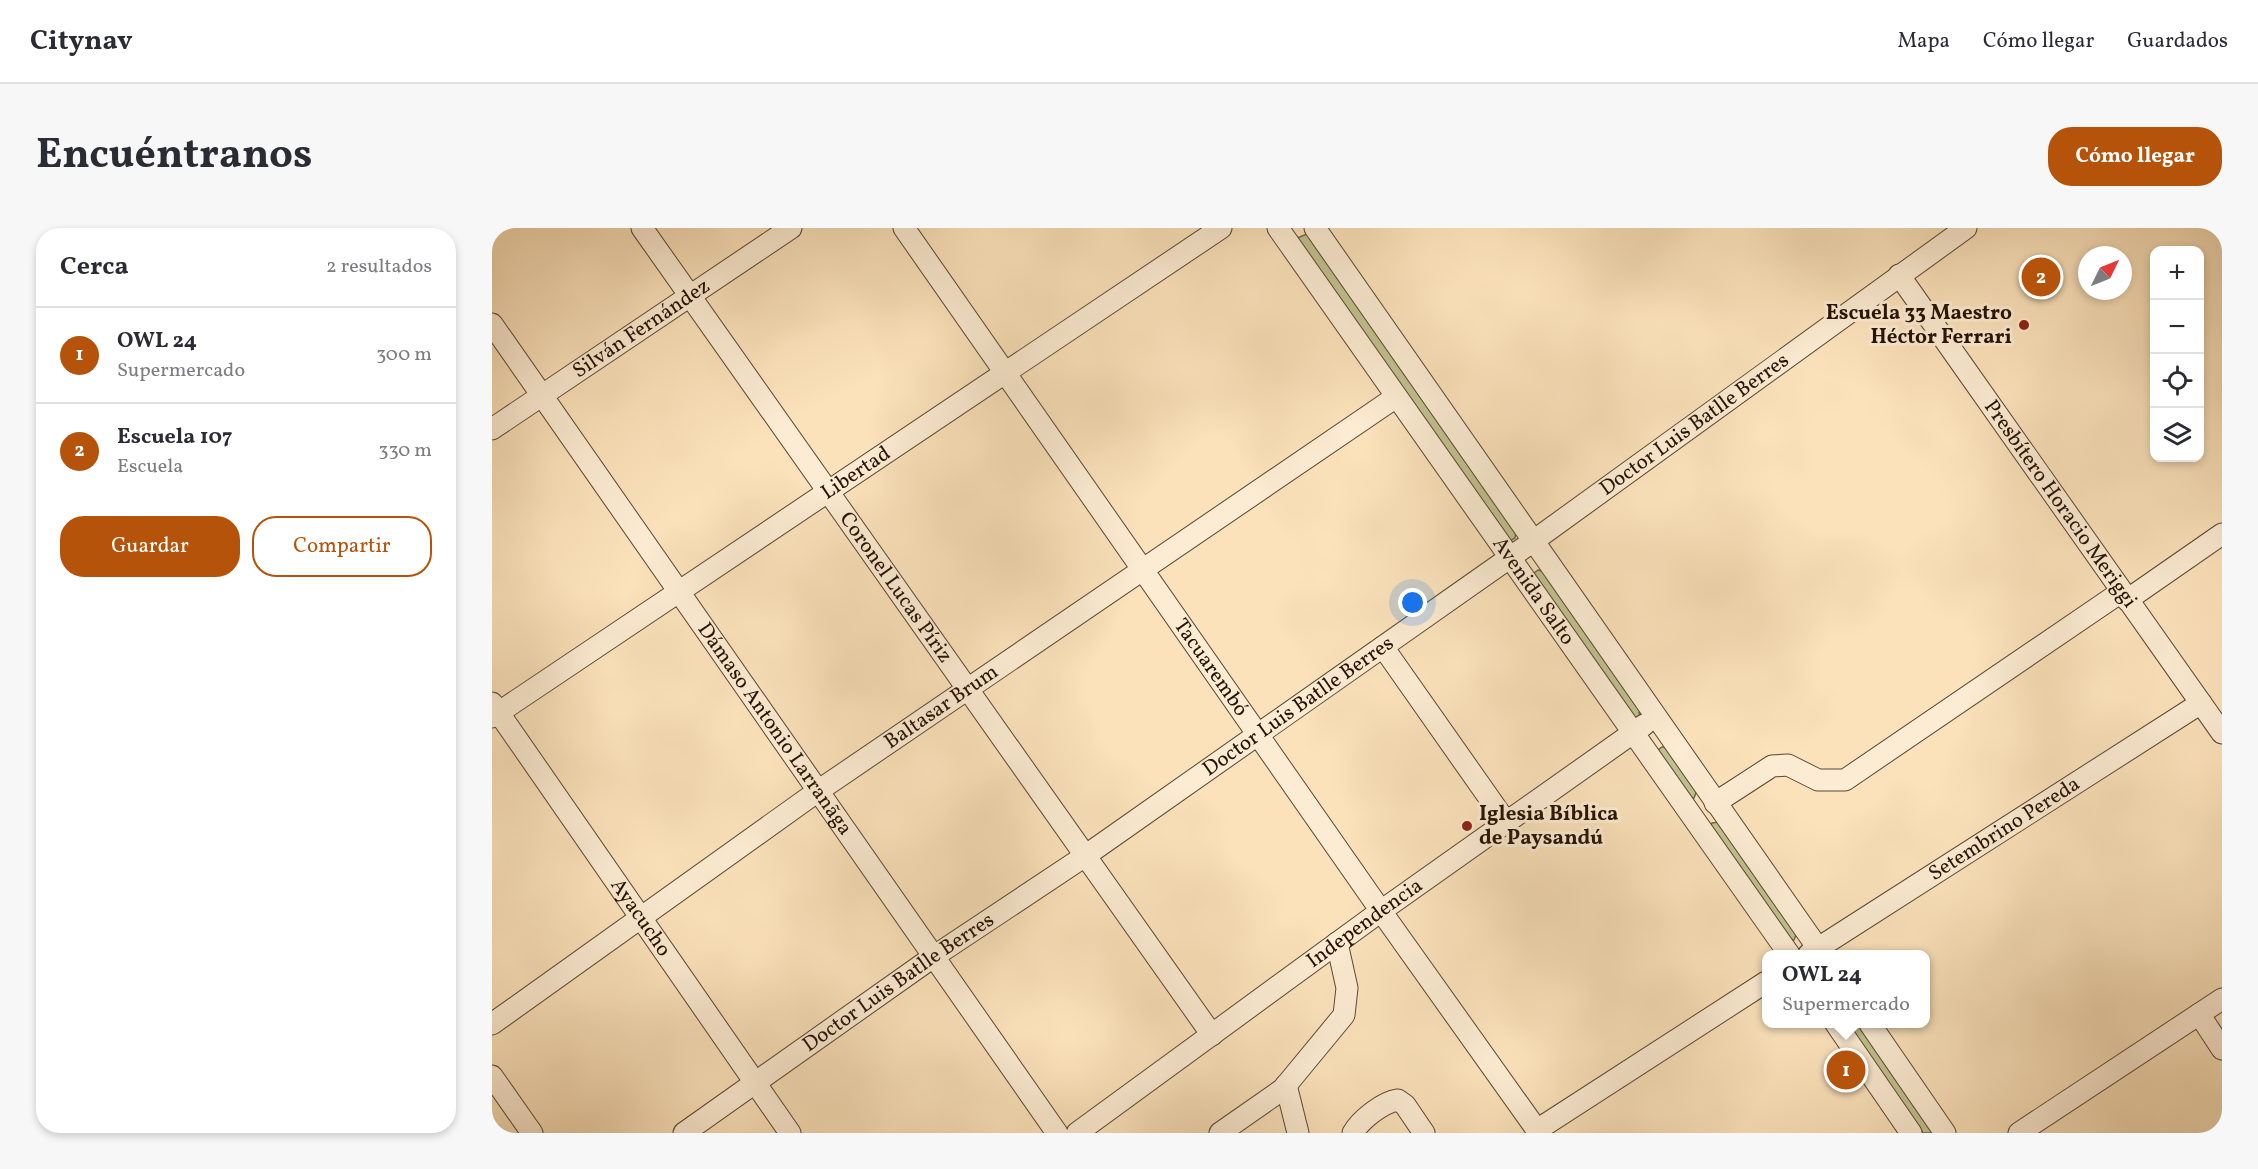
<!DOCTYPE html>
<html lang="es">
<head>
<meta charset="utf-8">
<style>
  body { margin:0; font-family:Vollkorn,serif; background:#f7f7f7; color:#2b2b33 }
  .controls { position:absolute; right:18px; top:18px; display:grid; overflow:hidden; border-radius:12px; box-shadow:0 3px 9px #0003 }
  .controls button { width:54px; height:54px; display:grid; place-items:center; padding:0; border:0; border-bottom:2px solid #e1e1e2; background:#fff; color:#2b2b33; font:30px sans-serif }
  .compass { position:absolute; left:1586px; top:18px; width:54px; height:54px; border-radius:50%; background:#fff; box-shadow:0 3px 9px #0003; rotate:47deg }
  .you { position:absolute; left:921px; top:375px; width:21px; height:21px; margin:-15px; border:4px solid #fff; border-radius:50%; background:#1a73e8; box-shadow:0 0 0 9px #1a73e833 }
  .badge { display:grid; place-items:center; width:39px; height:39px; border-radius:50%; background:#b45309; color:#fff; font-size:20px; font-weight:700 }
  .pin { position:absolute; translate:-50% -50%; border:3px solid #fff; box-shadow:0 2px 6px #0006 }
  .popup { position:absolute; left:1270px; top:722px; width:168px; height:78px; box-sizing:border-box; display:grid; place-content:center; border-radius:12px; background:#fff; filter:drop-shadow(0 2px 4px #0005); font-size:20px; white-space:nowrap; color:#7c7c81 }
  .popup b { font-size:22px; color:#2b2b33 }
  .popup::after { content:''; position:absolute; left:50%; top:100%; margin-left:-12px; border:12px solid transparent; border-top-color:#fff }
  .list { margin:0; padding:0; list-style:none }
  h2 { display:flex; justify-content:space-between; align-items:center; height:78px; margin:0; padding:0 24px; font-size:26px }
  h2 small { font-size:20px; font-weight:400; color:#7c7c81 }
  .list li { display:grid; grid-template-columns:39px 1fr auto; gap:18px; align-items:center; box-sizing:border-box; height:96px; padding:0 24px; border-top:2px solid #e1e1e2 }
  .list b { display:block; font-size:22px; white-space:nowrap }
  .list p { margin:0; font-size:20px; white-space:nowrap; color:#7c7c81 }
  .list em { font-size:20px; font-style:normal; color:#7c7c81 }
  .actions { display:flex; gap:12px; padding:18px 24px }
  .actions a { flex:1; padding:14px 0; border:2px solid #b45309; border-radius:24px; text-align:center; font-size:21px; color:#b45309 }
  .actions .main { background:#b45309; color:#fff }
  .icon { flex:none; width:33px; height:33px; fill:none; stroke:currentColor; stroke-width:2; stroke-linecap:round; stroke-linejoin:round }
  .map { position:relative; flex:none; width:1730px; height:905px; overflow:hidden; border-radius:24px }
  header { display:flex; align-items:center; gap:36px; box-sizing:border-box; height:84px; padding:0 30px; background:#fff; border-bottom:2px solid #e1e1e2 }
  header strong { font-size:28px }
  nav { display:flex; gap:33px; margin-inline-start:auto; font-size:21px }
  .intro { display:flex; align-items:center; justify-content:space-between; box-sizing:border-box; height:144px; padding:0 36px }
  h1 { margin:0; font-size:42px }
  .button { padding:15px 27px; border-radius:24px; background:#b45309; color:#fff; font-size:21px; font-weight:700 }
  main { display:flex; gap:36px; padding:0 36px }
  aside { flex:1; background:#fff; border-radius:24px; box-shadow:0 3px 9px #0003 }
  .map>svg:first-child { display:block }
</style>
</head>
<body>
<header>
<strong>Citynav</strong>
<nav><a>Mapa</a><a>Cómo llegar</a><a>Guardados</a></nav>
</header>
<div class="intro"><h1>Encuéntranos</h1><a class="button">Cómo llegar</a></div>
<main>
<aside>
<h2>Cerca<small>2 resultados</small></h2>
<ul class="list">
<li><span class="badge">1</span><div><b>OWL 24</b><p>Supermercado</p></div><em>300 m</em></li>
<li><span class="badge">2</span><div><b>Escuela 107</b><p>Escuela</p></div><em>330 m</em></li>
</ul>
<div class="actions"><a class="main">Guardar</a><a>Compartir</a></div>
</aside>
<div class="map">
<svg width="1730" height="905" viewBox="0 0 1730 905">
  <rect width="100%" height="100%" fill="#fbe2bb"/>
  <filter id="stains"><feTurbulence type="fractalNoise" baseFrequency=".00333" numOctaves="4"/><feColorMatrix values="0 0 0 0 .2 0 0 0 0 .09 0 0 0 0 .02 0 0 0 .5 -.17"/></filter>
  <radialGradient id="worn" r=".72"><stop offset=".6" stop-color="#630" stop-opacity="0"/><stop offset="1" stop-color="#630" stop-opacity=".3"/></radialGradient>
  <path fill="#c0c38f" stroke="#726b4a" stroke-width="1.5" d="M815 6 1024 303 1023 310 1018 313 805 10Z
    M1046 342 1053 344 1149 483 1147 485 1148 488 1143 492 1041 346Z
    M1170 519H1175L1205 562 1202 570H1199L1166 522Z
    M1227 594 1305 704 1302 712H1298L1218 600 1220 595Z
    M1354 796H1370L1447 905H1431Z"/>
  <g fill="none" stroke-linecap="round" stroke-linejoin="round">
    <defs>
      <g id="minor">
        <path id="s1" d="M150 0 720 807"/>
        <path id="s2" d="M412 0 889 683 1047 905"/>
        <path id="s3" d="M786 0 1297 726"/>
        <path d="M823 0 1330 726"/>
        <path id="s4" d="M1407 47 1730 505"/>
        <path id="s5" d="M0 96 565 905"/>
        <path id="s6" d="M0 201 299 0"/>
        <path d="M1635 372 1730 306"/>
        <path d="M891 419 1014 594"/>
        <path id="s7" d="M0 475 298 905"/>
        <path id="s8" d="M0 489 729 0"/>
        <path d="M1223 575 1280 538 1296 537 1326 552H1353L1629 364"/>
        <path id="s9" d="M1317 726 1709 475"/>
        <path d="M1707 786 1730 821"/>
        <path id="s10" d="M0 796 326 563 904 169"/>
        <path d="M1344 796 1419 905"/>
        <path d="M1378 796 1453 905"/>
        <path d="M0 848 40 905"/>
        <path d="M794 857 806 905"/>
        <path d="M1045 902 1274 754"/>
        <path id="s11" d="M192 905 441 729 593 628 1040 314 1474 0"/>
        <path id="s12" d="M585 905 889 683 1152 497"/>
        <path d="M728 905 791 861 852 787 855 760 845 715"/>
        <path d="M861 905C868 892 891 874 906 872L913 877 932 905"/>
        <path d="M1527 905 1730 771"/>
      </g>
    </defs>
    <use href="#minor" stroke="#5a4732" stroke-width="23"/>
    <use href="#minor" stroke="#fcecd3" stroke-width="21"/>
  </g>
  <g fill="#8f2418" stroke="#fcecd3" stroke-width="2">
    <circle cx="1532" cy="97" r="6"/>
    <circle cx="975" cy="598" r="6"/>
  </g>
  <g text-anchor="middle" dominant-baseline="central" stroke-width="6" stroke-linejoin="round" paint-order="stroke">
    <g font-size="21" font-weight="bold" fill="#251305" stroke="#fcecd3" text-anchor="end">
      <text x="1520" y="85">Escuela 33 Maestro<tspan x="1520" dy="24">Héctor Ferrari</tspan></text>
      <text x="987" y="586" text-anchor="start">Iglesia Bíblica<tspan x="987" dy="24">de Paysandú</tspan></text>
    </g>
    <g font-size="21" fill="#251305" stroke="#fcecd3">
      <text stroke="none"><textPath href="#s6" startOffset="180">Silván Fernández</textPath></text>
      <text stroke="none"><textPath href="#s11" startOffset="1234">Doctor Luis Batlle Berres</textPath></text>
      <text stroke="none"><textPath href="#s8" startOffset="438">Libertad</textPath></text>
      <text stroke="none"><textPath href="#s4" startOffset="280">Presbítero Horacio Meriggi</textPath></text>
      <text stroke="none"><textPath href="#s1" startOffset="440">Coronel Lucas Píriz</textPath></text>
      <text stroke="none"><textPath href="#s3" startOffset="444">Avenida Salto</textPath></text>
      <text stroke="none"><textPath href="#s2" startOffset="536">Tacuarembó</textPath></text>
      <text stroke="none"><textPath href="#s11" startOffset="748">Doctor Luis Batlle Berres</textPath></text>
      <text stroke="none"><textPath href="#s10" startOffset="550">Baltasar Brum</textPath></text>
      <text stroke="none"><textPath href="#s5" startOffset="494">Dámaso Antonio Larranãga</textPath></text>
      <text stroke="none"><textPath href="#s9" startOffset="232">Setembrino Pereda</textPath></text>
      <text stroke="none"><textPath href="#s7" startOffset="261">Ayacucho</textPath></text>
      <text stroke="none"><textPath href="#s12" startOffset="356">Independencia</textPath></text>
      <text stroke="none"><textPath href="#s11" startOffset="262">Doctor Luis Batlle Berres</textPath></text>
    </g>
  </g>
  <rect width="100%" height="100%" filter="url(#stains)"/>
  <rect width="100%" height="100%" fill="url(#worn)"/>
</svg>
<div class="controls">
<button>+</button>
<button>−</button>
<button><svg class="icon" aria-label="locate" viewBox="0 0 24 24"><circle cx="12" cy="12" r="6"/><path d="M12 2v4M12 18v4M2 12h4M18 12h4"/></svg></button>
<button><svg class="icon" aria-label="layers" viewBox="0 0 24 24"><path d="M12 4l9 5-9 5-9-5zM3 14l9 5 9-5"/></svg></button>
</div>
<svg class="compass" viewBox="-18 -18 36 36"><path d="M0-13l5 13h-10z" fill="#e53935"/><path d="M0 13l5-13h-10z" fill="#7c7c81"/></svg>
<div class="you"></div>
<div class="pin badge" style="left:1354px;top:842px">1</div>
<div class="popup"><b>OWL 24</b>Supermercado</div>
<div class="pin badge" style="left:1549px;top:49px">2</div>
</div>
</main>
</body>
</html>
